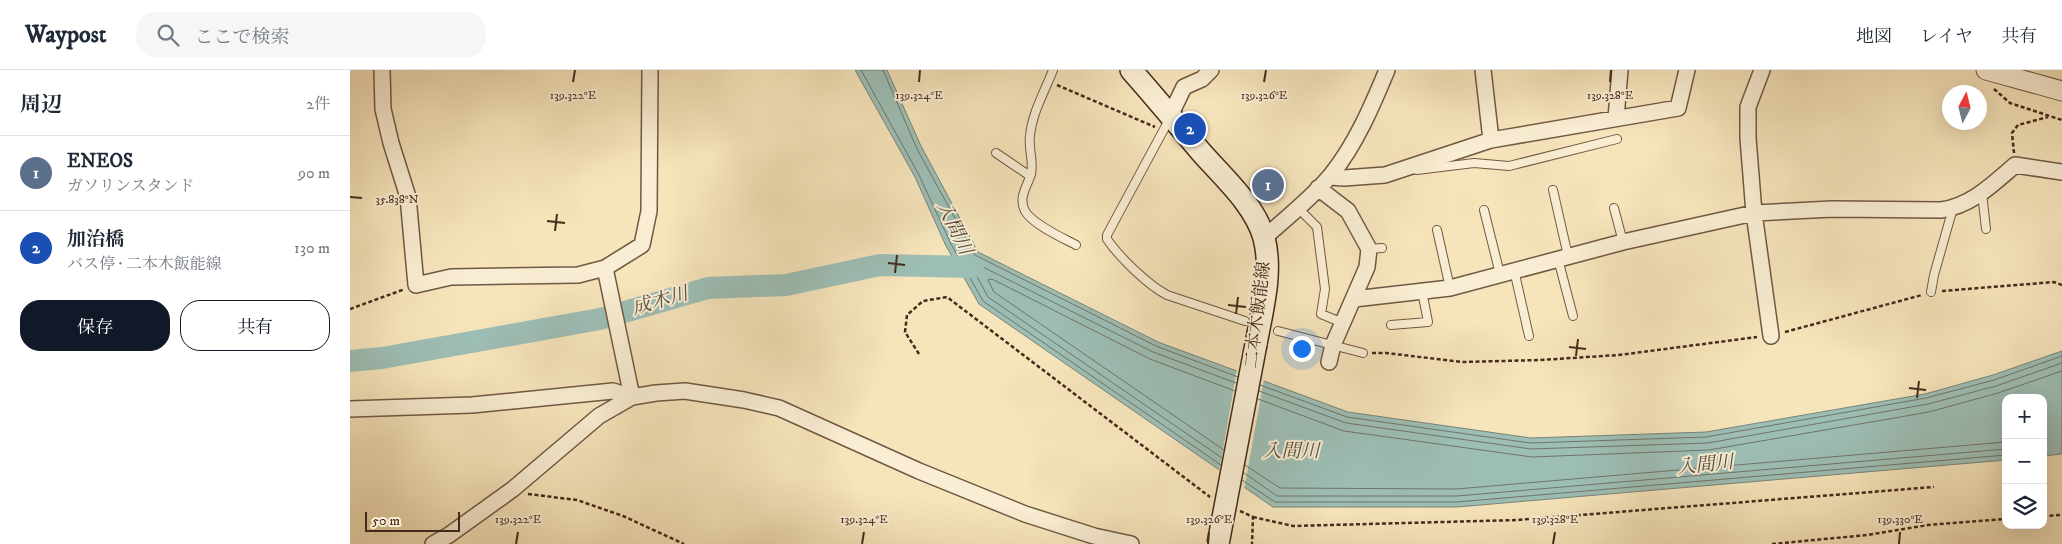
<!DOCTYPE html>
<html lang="ja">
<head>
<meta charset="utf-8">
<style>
  body { margin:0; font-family:"IM FELL DW Pica","Noto Serif JP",serif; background:#f6f6f7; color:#1f2937 }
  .controls { position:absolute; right:15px; bottom:15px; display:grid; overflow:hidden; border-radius:10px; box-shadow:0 5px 20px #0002 }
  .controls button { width:45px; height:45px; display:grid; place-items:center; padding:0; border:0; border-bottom:1px solid #e0e1e3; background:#fff; color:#1f2937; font:25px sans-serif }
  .compass { position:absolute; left:1592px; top:15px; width:45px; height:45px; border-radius:50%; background:#fff; box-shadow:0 5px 20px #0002; rotate:7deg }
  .scale { position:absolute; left:15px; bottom:12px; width:95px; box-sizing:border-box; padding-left:5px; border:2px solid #442a1c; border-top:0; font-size:14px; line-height:18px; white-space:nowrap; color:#442a1c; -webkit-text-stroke:4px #f9edd3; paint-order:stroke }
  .you { position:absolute; left:951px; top:278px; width:18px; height:18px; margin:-12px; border:4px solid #fff; border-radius:50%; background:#1a73e8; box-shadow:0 0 0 8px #1a73e833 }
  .badge { display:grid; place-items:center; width:32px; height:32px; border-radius:50%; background:#111827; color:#fff; font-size:16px; font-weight:700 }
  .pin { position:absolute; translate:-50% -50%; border:2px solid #fff; box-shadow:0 1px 5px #0006 }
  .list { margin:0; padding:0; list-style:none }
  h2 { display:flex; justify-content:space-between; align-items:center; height:65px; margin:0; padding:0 20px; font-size:21px }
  h2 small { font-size:16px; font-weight:400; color:#747a83 }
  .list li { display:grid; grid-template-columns:32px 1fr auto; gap:15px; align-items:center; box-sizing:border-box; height:75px; padding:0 20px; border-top:1px solid #e0e1e3 }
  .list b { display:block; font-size:19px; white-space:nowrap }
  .list p { margin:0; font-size:16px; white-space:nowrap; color:#747a83 }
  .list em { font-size:16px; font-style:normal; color:#747a83 }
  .actions { display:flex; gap:10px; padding:15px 20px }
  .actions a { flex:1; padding:11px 0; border:1px solid #111827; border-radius:20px; text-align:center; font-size:18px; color:#111827 }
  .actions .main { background:#111827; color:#fff }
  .icon { flex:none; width:28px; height:28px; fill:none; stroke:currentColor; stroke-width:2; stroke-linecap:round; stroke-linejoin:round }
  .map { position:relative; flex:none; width:1712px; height:474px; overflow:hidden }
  header { display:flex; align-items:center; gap:30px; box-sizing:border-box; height:70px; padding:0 25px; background:#fff; border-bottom:1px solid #e0e1e3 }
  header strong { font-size:24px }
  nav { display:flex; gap:28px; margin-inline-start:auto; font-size:18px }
  .search { width:350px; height:45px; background:#f6f6f7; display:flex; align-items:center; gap:12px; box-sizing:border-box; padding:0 18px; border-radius:20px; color:#747a83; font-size:19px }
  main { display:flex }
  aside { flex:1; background:#fff }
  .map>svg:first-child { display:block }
</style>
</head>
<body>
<header>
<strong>Waypost</strong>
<div class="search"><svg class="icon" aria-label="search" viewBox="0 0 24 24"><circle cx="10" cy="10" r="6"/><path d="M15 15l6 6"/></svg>ここで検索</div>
<nav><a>地図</a><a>レイヤ</a><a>共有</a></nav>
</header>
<main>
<aside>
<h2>周辺<small>2件</small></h2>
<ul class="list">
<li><span class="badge" style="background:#5c6f8a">1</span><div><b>ENEOS</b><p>ガソリンスタンド</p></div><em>90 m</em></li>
<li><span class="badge" style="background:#1a4fb4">2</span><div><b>加治橋</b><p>バス停 · 二本木飯能線</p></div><em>130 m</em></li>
</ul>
<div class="actions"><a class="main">保存</a><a>共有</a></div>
</aside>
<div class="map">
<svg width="1712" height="474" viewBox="0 0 1712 474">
  <rect width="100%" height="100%" fill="#f6e4bb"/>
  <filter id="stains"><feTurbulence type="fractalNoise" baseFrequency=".004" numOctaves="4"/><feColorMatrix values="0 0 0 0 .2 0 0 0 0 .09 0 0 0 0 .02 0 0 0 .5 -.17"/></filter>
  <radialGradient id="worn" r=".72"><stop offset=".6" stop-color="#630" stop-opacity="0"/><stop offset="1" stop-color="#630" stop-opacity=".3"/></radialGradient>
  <path fill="#9dbeb5" stroke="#798378" d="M505 0H537L571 76 628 182 808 272 998 342 1181 368 1356 362 1575 324 1643 305 1712 281V384L1693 386V328H1656V390L1107 437H923L629 234 596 176 565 107Z"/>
  <path fill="#f6e4bb" d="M887 299 914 309 894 420 869 402Z"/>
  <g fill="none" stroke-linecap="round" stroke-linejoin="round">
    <path stroke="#707468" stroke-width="1" d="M511 0 569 105 601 174 633 231 871 395
      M533 0 567 79 625 185 806 276 888 307
      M910 315 997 347 1180 373 1356 367 1576 328 1644 310 1712 286
      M909 321 996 353 1181 379 1358 373 1578 334 1646 316 1712 293
      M908 329 994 361 1182 387 1359 380 1579 342 1648 323 1712 301
      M874 380 644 222 638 210 642 209 800 289 885 321
      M872 388 638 227 620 193 623 192 803 282 886 313
      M895 395 930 418 1106 419 1656 372
      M894 403 927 426H1107L1656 379
      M892 410 925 432H1107L1656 385"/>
    <path stroke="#9dbeb5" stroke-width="22" d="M0 291 32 288 250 249 358 218 436 215 530 195 623 197"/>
    <defs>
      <path id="service" d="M703 0C695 21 682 43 680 66 678 78 684 91 681 104 677 117 668 127 675 141 682 154 713 168 726 175
        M820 48 757 165V169C769 187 798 215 817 225L895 251
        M646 83 680 106
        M1067 100 1124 93 1159 96 1267 69
        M1203 120 1218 186
        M1632 123 1636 159
        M947 137 967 157 975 219 971 244 993 253
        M1264 138 1273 172
        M1134 140 1150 204
        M1087 160 1100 218
        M1019 179 1032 178
        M1208 189 1223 246
        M1164 200 1179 266
        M1581 222 1584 205 1603 138
        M1041 255 1078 252 1072 221
        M928 261 1013 283"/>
      <path id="minor" d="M32 0 33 39 41 73 58 127 66 215 101 207 228 205 255 198
        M1133 0 1141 70
        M1412 0 1398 37V68L1404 143 1421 266
        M820 46 834 17 852 9 861 0
        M1266 48 1270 0
        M980 107 994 108 1035 105 1141 70 1328 38 1337 0
        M968 118 998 141 1019 179 1017 197 983 275 979 292
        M914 168C936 148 962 128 981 105 1006 74 1022 36 1037 0
        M1004 229 1100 218 1273 172 1404 143 1482 139 1591 140C1621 136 1643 114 1665 95L1712 102
        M282 327 255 198 292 175 299 141 300 0
        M0 339 122 335 263 321 282 327
        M83 474 99 465 163 419 249 346 282 327 306 323 335 321 394 330 429 338 569 401 675 444 744 466 781 474"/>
      <path id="tertiary" d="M1636 0 1712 21"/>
      <path id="secondary" d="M781 0C805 27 828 55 851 82 873 107 905 135 914 168 923 202 912 241 906 274"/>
    </defs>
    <use href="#service" stroke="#705844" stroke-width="10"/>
    <use href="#minor" stroke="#705844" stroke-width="18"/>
    <use href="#tertiary" stroke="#705844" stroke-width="21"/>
    <use href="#secondary" stroke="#442a1c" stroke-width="24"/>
    <path stroke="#442a1c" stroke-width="2.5" stroke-dasharray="4 2.5" stroke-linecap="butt" d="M707 15 805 57
      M1644 19 1660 33 1712 50
      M1664 83 1662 63 1668 55 1698 47
      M1592 221 1704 212 1712 215
      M0 239 55 219
      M1435 262 1572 225
      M1022 283H1036L1113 292 1190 290 1269 285 1407 267
      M569 284 555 262 557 245 573 231 597 227 860 427
      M178 424 227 430 273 446 334 474
      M890 441 903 447 902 474
      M1693 446 1712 445
      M903 447 943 456 1167 450 1584 417
      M1422 474 1517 465 1578 455 1656 449"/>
    <use href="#service" stroke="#f9edd3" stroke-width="8"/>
    <use href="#minor" stroke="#f9edd3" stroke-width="15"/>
    <use href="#tertiary" stroke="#f9edd3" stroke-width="19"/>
    <use href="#secondary" stroke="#f9edd3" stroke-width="21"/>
    <defs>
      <path id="secondary-bridge" d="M868 474 906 274"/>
    </defs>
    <use href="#secondary-bridge" stroke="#442a1c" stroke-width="24" stroke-linecap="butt"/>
    <use href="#secondary-bridge" stroke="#f9edd3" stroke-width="21"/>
  </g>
  <path fill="none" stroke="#442a1c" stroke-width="2" d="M223 12 225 0M569 12 570 0M914 12 916 0M1260 12 1261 0M0 127 12 128M197 151 215 153M205 161 207 144M538 193 555 195M545 203 547 185M878 235 896 237M886 244 888 227M1219 277 1236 279M1226 286 1228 269M1559 318 1576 320M1567 328 1569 311M166 474 168 462M512 474 514 462M858 474 859 462M1203 474 1205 462M1549 474 1550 462"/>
  <g text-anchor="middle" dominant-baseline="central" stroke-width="4" stroke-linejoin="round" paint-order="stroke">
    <g font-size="18" fill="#442a1c" stroke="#f9edd3">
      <text transform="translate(908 245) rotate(-83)">二本木飯能線</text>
    </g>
    <g font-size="19" font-style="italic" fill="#5a4f42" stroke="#f9edd3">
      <text transform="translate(604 158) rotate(64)">入間川</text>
      <text transform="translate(310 231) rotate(-16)">成木川</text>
      <text x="941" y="381">入間川</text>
      <text transform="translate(1355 395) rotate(-6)">入間川</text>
    </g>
  </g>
  <g font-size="12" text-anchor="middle" fill="#442a1c" stroke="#f9edd3" stroke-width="4" stroke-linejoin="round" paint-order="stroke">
    <text x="223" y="29">139.322°E</text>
    <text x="569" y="29">139.324°E</text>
    <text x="914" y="29">139.326°E</text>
    <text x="1260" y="29">139.328°E</text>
    <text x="47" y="133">35.838°N</text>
    <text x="168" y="453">139.322°E</text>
    <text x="514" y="453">139.324°E</text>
    <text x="859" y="453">139.326°E</text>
    <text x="1205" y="453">139.328°E</text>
    <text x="1550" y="453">139.330°E</text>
  </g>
  <rect width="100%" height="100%" filter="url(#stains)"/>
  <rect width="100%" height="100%" fill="url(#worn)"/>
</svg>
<div class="controls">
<button>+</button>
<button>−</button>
<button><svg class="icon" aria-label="layers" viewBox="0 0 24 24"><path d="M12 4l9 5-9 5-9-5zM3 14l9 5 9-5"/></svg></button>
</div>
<svg class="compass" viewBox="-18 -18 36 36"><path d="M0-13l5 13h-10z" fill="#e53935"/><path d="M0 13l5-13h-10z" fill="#747a83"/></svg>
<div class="scale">50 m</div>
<div class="you"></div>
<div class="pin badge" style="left:918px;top:115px;background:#5c6f8a">1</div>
<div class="pin badge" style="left:840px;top:59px;background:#1a4fb4">2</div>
</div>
</main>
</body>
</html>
